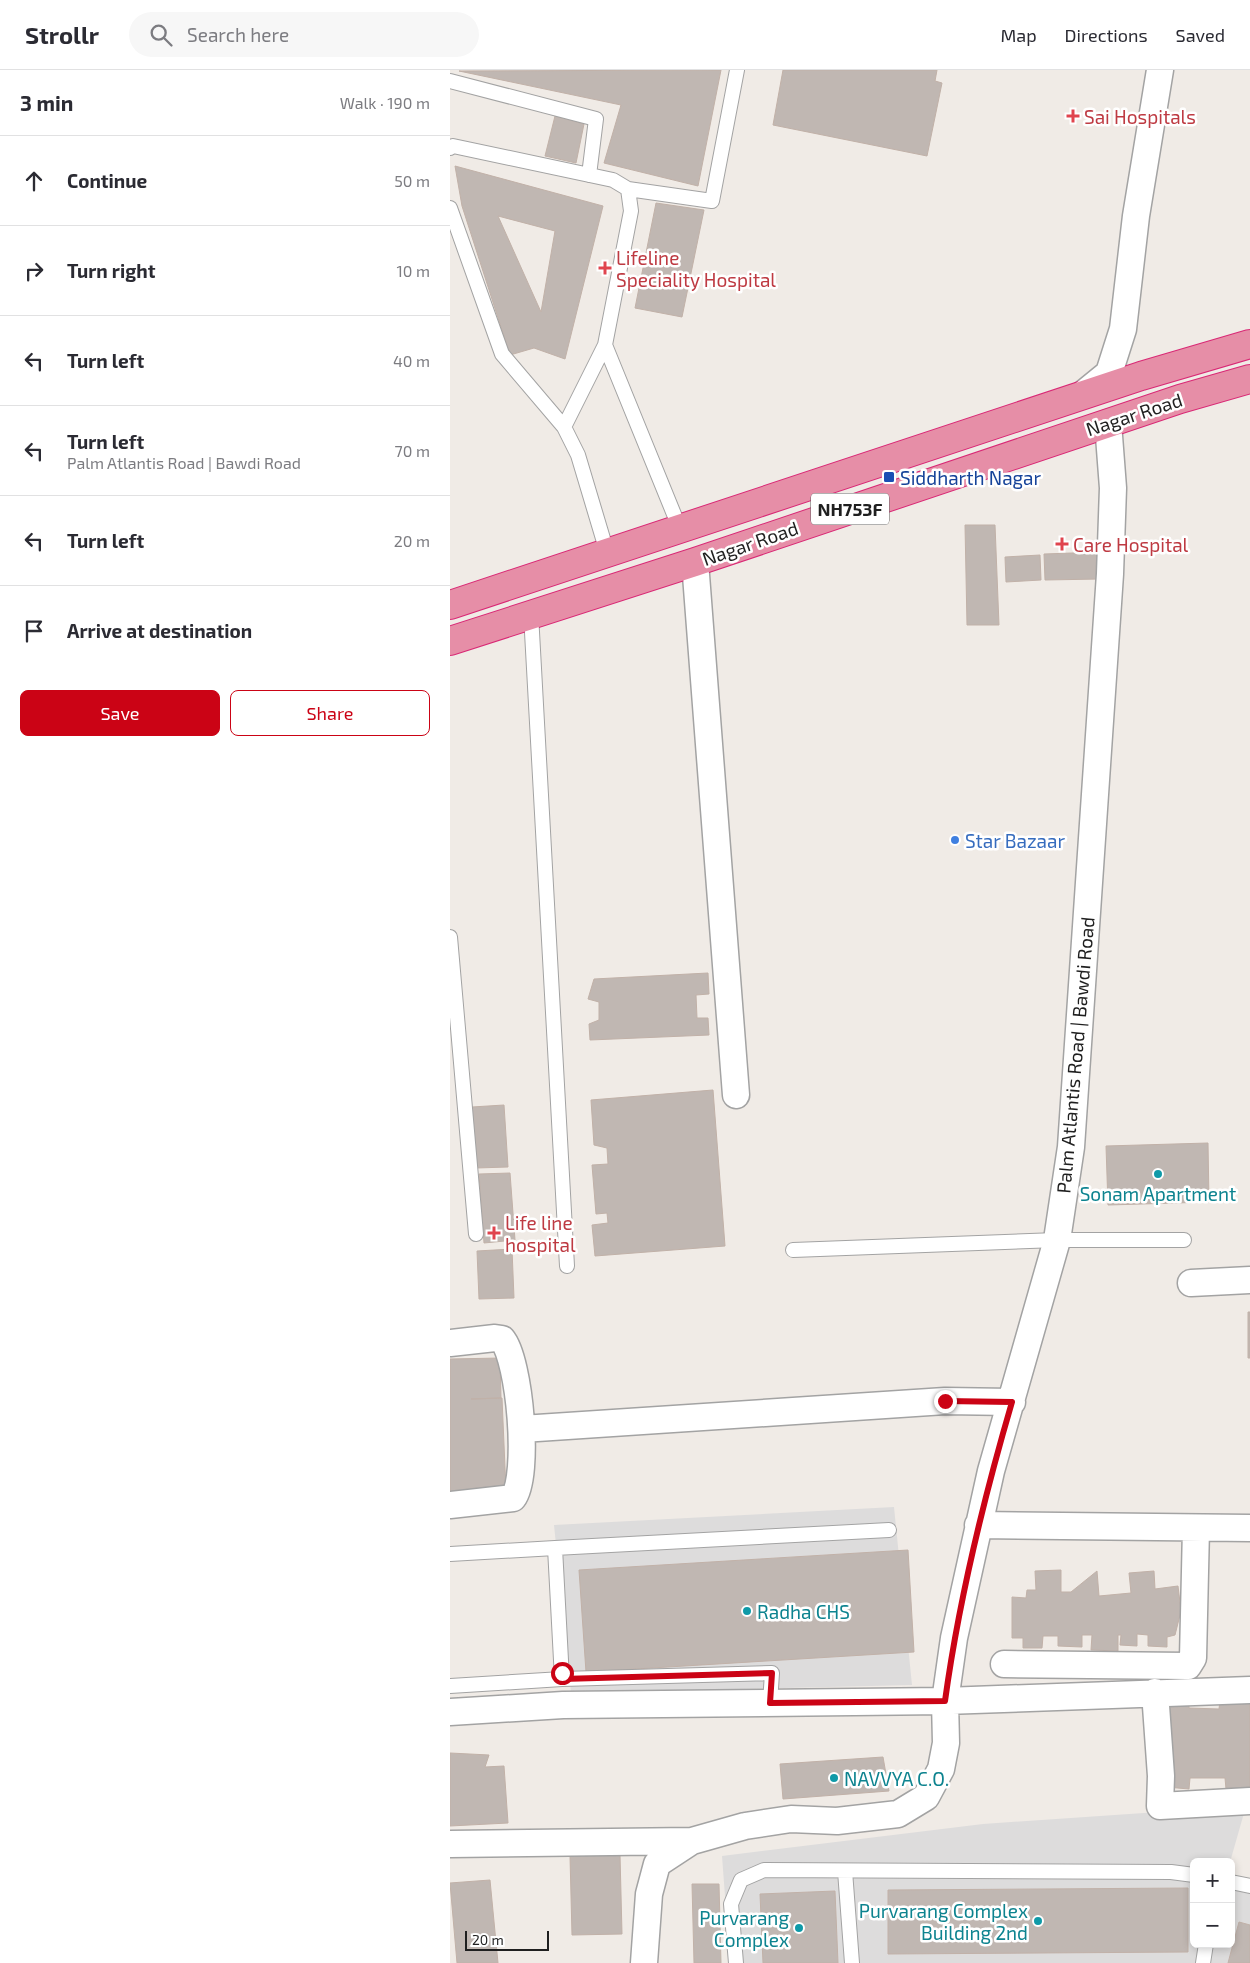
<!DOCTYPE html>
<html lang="en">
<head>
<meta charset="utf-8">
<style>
  body { margin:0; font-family:"Exo 2",sans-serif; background:#f7f7f7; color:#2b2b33 }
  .controls { position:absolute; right:15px; bottom:15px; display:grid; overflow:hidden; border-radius:8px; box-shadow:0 2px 8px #0003 }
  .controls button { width:45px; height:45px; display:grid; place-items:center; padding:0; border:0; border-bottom:1px solid #e1e1e2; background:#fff; color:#2b2b33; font:25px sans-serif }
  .scale { position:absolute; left:15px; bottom:12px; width:84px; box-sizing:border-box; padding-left:5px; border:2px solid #1f1f1f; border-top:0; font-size:14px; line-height:18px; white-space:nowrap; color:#1f1f1f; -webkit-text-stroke:4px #fff; paint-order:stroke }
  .stop { position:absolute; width:15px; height:15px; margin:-11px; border:4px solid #cb0315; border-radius:50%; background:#fff }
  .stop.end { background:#cb0315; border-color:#fff; box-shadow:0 1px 5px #0008 }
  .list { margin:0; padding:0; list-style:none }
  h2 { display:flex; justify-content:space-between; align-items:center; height:65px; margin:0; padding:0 20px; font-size:21px }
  h2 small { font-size:16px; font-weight:400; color:#7c7c81 }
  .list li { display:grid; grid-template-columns:32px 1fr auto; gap:15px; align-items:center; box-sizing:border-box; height:90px; padding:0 20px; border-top:1px solid #e1e1e2 }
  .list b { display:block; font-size:19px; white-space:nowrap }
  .list p { margin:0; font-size:16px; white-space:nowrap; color:#7c7c81 }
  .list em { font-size:16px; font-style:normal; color:#7c7c81 }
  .actions { display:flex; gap:10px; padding:15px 20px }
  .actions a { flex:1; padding:11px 0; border:1px solid #cb0315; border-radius:8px; text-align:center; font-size:18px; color:#cb0315 }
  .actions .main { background:#cb0315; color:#fff }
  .icon { flex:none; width:28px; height:28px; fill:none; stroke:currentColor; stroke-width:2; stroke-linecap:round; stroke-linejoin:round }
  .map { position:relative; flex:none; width:800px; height:1893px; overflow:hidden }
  header { display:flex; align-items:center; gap:30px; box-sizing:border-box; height:70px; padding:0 25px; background:#fff; border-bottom:1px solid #e1e1e2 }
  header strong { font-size:24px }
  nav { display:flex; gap:28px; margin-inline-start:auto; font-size:18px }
  .search { width:350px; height:45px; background:#f7f7f7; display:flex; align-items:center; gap:12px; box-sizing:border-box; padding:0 18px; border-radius:28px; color:#7c7c81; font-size:19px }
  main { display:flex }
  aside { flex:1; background:#fff }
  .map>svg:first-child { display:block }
</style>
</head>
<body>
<header>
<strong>Strollr</strong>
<div class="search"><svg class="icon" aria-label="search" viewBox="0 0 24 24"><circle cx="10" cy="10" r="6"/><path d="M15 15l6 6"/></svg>Search here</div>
<nav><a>Map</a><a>Directions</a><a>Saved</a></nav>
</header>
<main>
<aside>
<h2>3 min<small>Walk · 190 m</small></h2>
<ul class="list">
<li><svg class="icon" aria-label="ahead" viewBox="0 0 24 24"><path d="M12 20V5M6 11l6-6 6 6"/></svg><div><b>Continue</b></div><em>50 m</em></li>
<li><svg class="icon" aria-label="right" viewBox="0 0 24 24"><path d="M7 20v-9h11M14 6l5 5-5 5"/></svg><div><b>Turn right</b></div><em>10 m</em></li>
<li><svg class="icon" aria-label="left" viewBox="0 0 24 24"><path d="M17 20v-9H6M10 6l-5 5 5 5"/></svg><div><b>Turn left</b></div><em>40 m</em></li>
<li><svg class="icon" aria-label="left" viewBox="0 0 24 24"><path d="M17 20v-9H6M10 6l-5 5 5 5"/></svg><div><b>Turn left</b><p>Palm Atlantis Road | Bawdi Road</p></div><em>70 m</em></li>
<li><svg class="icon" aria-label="left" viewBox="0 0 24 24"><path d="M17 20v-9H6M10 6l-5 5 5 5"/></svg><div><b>Turn left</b></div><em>20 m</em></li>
<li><svg class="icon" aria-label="arrive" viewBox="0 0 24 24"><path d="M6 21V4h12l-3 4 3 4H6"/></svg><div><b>Arrive at destination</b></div></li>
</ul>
<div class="actions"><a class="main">Save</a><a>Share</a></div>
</aside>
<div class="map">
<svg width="800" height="1893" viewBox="0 0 800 1893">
  <rect width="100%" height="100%" fill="#f0ebe6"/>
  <path fill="#dddcdc" d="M444 1437 462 1615 121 1623 104 1455Z
    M796 1736 780 1792H744V1874H781V1804L800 1809V1893H280L272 1786 533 1754Z"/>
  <path fill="#c0b7b2" stroke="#c1b1a8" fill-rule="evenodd" d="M271 0 248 116 154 93 171 35 9 1Z
    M333 0H487L485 11 492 13 477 86 323 55Z
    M105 46 134 54 126 93 95 86Z
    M5 96 153 136 115 289 84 278 60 285 12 136ZM48 146 105 161 91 242Z
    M206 133 254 140 232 247 185 238Z
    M515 455H545L549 555H517Z
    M650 482V509L595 510 594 484Z
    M590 485 591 510 556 512 555 487Z
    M258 903 259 924 246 925 247 948H258L259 965 140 970 139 954 149 950V932L138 929 144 909Z
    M263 1020 275 1176 145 1186 142 1155 158 1153 157 1143 146 1144 142 1095 158 1094 157 1078 144 1075 141 1030Z
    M54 1035 58 1097 26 1098 22 1037Z
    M758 1073 759 1132 658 1135 656 1076Z
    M60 1103 65 1170 34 1173 29 1104Z
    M62 1179 64 1228 29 1229 27 1181Z
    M798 1242H800V1288H798Z
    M50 1288 51 1328 21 1329 52 1328 56 1421 0 1424V1289Z
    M458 1480 464 1582 136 1602 129 1500Z
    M611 1500V1522H621L647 1501 649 1526 681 1523 679 1503 704 1501 705 1519 728 1516 731 1541 725 1565 717 1567V1577L698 1576V1565L687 1564V1576L670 1575 671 1565H668V1581L641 1580 642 1565H632V1577L608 1576V1566H593L592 1578H573V1568H562V1527L576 1528 577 1520H586L585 1501Z
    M738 1627 739 1638 769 1639 770 1630 800 1627V1719H776L775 1708H740L739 1719 716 1717 713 1628Z
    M0 1683 39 1685 35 1697 54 1696 58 1753 0 1756Z
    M433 1687 439 1721 333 1729 330 1694Z
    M170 1785 172 1864 122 1865 120 1786Z
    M40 1810 48 1893H7L0 1813Z
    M242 1814H269L271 1893H244Z
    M738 1818V1882L438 1884V1820Z
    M385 1821 388 1893H313L310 1824Z
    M789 1852 800 1855V1893H778Z"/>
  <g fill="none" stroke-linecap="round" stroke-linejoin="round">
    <defs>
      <path id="lane" d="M0 11 146 49 139 105
        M0 78 3 76 163 110 178 119 181 141 155 275 230 459
        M178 119 262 131 287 0
        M0 138 52 284 114 357 128 385 157 482
        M114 357 155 275
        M81 544 117 1196
        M0 867 26 1164
        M343 1180 607 1170H734
        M105 1478 439 1460
        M0 1484 105 1478 112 1609 0 1616
        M112 1609 322 1603 320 1633
        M395 1801 402 1893
        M781 1812 800 1816
        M286 1893 281 1834 291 1810 314 1800 721 1802 744 1805
        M753 1893 756 1874"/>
      <path id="street" d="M632 325 659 303 673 259 686 146 710 0
        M245 492 286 1025
        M741 1213 800 1210
        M0 1273 45 1268 52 1269C70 1290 80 1406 63 1428L0 1435
        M72 1359 495 1331 562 1332
        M528 1455 800 1458
        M554 1594 738 1596 743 1588 746 1458
        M705 1622 711 1706 710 1736 800 1731
        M0 1642 113 1635 495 1631 800 1620
        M0 1774 242 1771
        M194 1893 199 1824 207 1794 242 1771 295 1756 341 1749 387 1751 448 1744 476 1727 491 1699 496 1673 495 1631 504 1568 541 1401 607 1170 621 1077 660 504 663 418 658 353"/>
      <path id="highway" d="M0 535 691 306 800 274
        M0 571 245 492 730 329 800 309"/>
    </defs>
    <use href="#lane" stroke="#a3a3a3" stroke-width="16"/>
    <use href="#street" stroke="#a3a3a3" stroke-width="29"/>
    <use href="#highway" stroke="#d92875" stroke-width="30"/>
    <use href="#lane" stroke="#fff" stroke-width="14"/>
    <use href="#street" stroke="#fff" stroke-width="26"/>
    <use href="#highway" stroke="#e68ea7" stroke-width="28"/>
  </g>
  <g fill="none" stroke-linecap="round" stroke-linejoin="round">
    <path stroke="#cb0315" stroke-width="6" d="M112 1603V1609L322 1603 320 1633 495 1631C509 1529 533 1431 562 1332L495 1331"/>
  </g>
  <g fill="#e0444e" stroke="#fff" stroke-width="2">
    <path d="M620.5 38.5h5v5h5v5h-5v5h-5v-5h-5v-5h5z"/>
    <path d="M152.5 190.5h5v5h5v5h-5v5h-5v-5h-5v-5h5z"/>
    <path d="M609.5 466.5h5v5h5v5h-5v5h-5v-5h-5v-5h5z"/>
    <path d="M41.5 1155.5h5v5h5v5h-5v5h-5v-5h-5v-5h5z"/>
  </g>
  <rect fill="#1a4fb4" stroke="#fff" stroke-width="2" x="433" y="401" width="12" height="12" rx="2.5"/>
  <circle fill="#3f7fe0" stroke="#fff" stroke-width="2" cx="505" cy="770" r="5"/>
  <g fill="#0f9aa8" stroke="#fff" stroke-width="2">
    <circle cx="708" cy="1104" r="5"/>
    <circle cx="297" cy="1541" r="5"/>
    <circle cx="384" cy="1708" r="5"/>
    <circle cx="588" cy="1851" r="5"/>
    <circle cx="349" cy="1858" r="5"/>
  </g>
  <g text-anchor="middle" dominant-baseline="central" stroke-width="5" stroke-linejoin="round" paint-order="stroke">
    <rect fill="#fff" stroke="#626262" stroke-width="1" x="361" y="423.5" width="78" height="31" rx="4"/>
    <g font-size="18" font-weight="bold" fill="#1f1f1f">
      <text x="400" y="439">NH753F</text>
    </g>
    <g font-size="19" fill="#be3a42" stroke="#fff" text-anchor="start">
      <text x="634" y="46">Sai Hospitals</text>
      <text x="166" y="187">Lifeline<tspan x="166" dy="22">Speciality Hospital</tspan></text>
      <text x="623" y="474">Care Hospital</text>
      <text x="55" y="1152">Life line<tspan x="55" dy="22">hospital</tspan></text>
    </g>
    <g font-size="19" fill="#1f1f1f" stroke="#fff">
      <text transform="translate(684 344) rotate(-18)">Nagar Road</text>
      <text transform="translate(300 473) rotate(-19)">Nagar Road</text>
      <text transform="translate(625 985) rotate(-85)">Palm Atlantis Road | Bawdi Road</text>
    </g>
    <g font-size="19" fill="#164399" stroke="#fff" text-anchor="start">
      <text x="450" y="407">Siddharth Nagar</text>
    </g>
    <g font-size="19" fill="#366cbe" stroke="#fff" text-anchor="start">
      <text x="515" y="770">Star Bazaar</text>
    </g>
    <g font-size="19" fill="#0d838f" stroke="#fff" text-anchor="start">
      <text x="708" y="1123" text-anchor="middle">Sonam Apartment</text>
      <text x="307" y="1541">Radha CHS</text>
      <text x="394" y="1708">NAVVYA C.O.</text>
      <text x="578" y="1840" text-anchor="end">Purvarang Complex<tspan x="578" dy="22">Building 2nd</tspan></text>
      <text x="339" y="1847" text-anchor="end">Purvarang<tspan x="339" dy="22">Complex</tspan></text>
    </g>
  </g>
</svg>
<div class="controls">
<button>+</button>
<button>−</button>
</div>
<div class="scale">20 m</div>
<div class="stop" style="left:112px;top:1603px"></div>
<div class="stop end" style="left:495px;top:1331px"></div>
</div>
</main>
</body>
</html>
